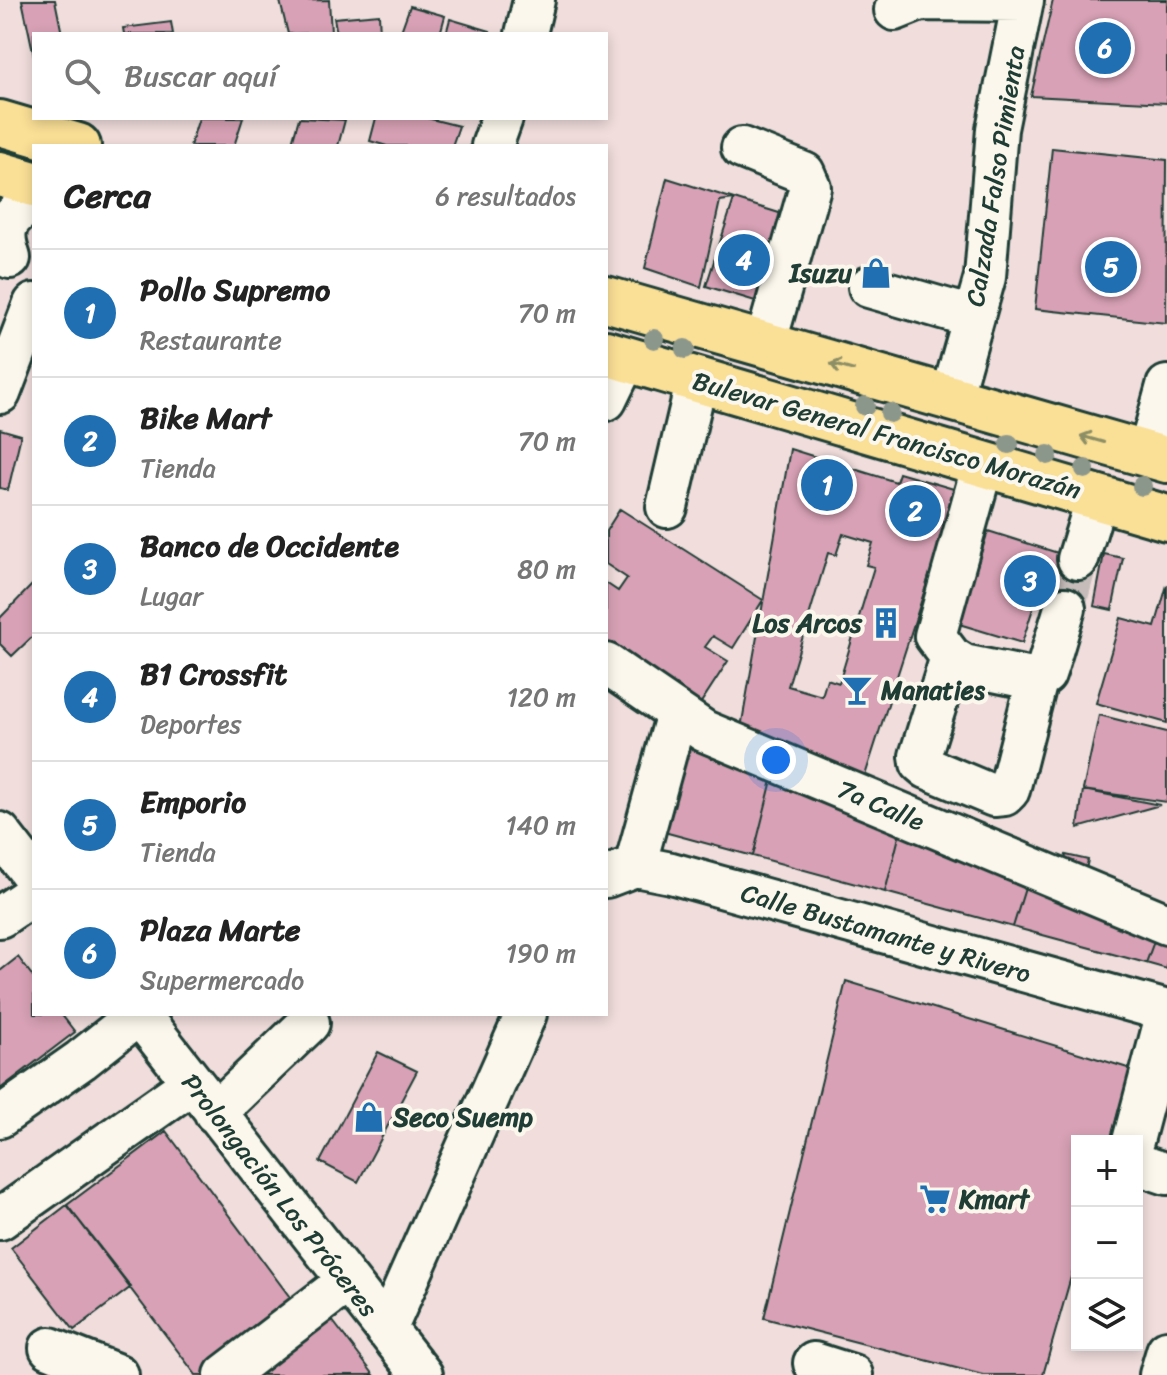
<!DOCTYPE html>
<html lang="es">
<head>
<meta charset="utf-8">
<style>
  body { margin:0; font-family:Sriracha,sans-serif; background:#f2f2f2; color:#222 }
  .controls { position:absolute; right:24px; bottom:24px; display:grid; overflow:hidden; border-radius:0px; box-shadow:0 4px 12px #0003 }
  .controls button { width:72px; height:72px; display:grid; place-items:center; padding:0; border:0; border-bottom:2px solid #e0e0e0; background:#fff; color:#222; font:40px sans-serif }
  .you { position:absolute; left:776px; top:760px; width:28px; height:28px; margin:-20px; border:6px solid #fff; border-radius:50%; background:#1a73e8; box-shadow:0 0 0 12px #1a73e833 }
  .badge { display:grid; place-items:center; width:52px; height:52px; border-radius:50%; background:#1f6fb2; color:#fff; font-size:26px; font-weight:700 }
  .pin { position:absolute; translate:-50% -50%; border:4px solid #fff; box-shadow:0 2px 8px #0006 }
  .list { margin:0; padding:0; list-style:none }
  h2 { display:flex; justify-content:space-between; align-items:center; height:104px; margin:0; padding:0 32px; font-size:34px }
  h2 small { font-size:26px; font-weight:400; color:#767676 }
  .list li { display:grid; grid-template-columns:52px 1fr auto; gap:24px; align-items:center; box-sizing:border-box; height:128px; padding:0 32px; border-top:2px solid #e0e0e0 }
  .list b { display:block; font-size:30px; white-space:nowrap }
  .list p { margin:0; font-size:26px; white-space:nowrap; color:#767676 }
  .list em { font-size:26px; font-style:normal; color:#767676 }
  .icon { flex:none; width:44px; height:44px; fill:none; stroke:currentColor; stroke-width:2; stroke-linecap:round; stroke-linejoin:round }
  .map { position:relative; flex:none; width:1167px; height:1375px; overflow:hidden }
  .search { position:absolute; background:#fff; box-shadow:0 4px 12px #0003; left:32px; top:32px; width:576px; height:88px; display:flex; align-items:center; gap:20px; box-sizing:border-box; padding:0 28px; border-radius:0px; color:#767676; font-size:30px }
  .panel { position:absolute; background:#fff; box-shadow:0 4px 12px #0003; left:32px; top:144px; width:576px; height:872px; border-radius:0px }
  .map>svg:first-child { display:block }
</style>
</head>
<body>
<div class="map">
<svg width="1167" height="1375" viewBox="0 0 1167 1375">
  <rect width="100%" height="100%" fill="#f0dddc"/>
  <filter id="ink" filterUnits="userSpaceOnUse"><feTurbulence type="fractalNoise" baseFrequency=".0125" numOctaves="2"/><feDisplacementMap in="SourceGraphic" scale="16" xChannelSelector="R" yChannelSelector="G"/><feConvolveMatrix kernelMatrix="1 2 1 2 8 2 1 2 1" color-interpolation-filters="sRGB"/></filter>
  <g filter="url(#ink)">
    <path fill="#d8a1b5" stroke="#1f3d34" stroke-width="2" fill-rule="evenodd" d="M22 0H55L62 34H34V56Z
      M329 0 331 33 288 34 280 1Z
      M1053 0H1167V103L1031 96Z
      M410 6 445 16 440 34H400Z
      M379 14 380 34H337L334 18Z
      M450 19 490 31 489 34H446Z
      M171 22 173 34H124L123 28Z
      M199 118H243L234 146H190Z
      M299 118 345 120 338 146H291Z
      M376 118H427L459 126 452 146H387L370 141Z
      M1052 148 1167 160 1166 323 1035 309Z
      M667 178 734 199 720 201 701 287 645 268Z
      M734 199 792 217 765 304 706 286Z
      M0 429 21 435 8 490 0 488Z
      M790 449 896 482 899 473 957 490 861 788 739 739ZM843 534 873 543 866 565 874 567 839 683 827 679 822 696 788 686 828 553 836 555Z
      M620 509 763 600 733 648 713 636 705 647 728 661 700 704 606 644V583L618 591 627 578 606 564V531Z
      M988 531 1093 564 1078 612 1036 599 1022 643 959 624Z
      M1104 554 1123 558 1112 610 1094 606Z
      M34 583V635L12 656 0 644V618Z
      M1167 585V723L1096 703 1121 618 1155 627Z
      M1099 715 1167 732V802L1083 790Z
      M674 739 775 768 753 856 653 829Z
      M775 768 903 821 885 892 753 856Z
      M1083 790 1160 805 1078 828Z
      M903 821 1030 872 1013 927 885 892Z
      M1066 855 1088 860 1083 883 1061 879Z
      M1030 872 1160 925 1146 963 1013 927Z
      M1160 925 1167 928V969L1146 963Z
      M18 957 34 978V1014H61L75 1032 0 1089V971Z
      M846 981 1131 1069 1110 1141H1077V1256L1043 1375H983L764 1318Z
      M378 1052 417 1071 358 1182 320 1162Z
      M166 1131 301 1312 215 1375H196L67 1205Z
      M67 1205 131 1287 74 1330 11 1248Z
      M326 1312 374 1375H243Z"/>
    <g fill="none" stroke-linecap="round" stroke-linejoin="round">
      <path stroke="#c6bdba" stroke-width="40" stroke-dasharray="40 20" stroke-linecap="butt" d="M1065 608 1078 559"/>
      <defs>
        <path id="minor" d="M895 10 920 0 1023 1
          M526 34 534 0
          M492 146 502 118
          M742 148 804 173 810 187 765 345
          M10 258C0 228 6 217 34 202
          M869 287 973 317
          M0 393 34 304
          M951 398 985 277 997 129 1023 0
          M606 400 626 359
          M1148 455 1167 386
          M983 464 935 636 951 657 964 665 1037 680 1045 674 1048 665 1065 608
          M667 507 697 379
          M1078 559 1097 497
          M951 657 920 756 921 763 927 768 994 796 1004 795 1009 790 1037 680
          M606 664 704 731 1167 924
          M0 833 34 877
          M635 866 677 713
          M606 877 635 866 671 873 1167 1011
          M0 917 34 894
          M139 1014 422 1375
          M215 1113 309 1023
          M0 1117 81 1060 139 1014
          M1133 1141 1167 1012
          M1137 1164 1167 1174
          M0 1219 192 1083
          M386 1330 526 1014
          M50 1348 118 1375
          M814 1363 852 1375
          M225 1375 348 1281
          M1160 1375 1167 1351"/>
        <path id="major" d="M0 123 78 146
          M0 174 34 184
          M606 299 1167 460
          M606 353 1167 518"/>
      </defs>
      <use href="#minor" stroke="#1f3d34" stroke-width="46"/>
      <use href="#major" stroke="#1f3d34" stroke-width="50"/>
      <use href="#minor" stroke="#fbf7ec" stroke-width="40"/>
      <use href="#major" stroke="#fadf96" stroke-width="44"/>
    </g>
    <g fill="#8c978c">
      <circle cx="654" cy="339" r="10"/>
      <circle cx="685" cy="349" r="10"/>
      <circle cx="865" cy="406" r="10"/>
      <circle cx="890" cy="413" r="10"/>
      <circle cx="1009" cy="444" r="10"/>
      <circle cx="1048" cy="455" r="10"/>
      <circle cx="1085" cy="469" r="10"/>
      <circle cx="1142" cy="486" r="10"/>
    </g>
    <defs><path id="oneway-shaft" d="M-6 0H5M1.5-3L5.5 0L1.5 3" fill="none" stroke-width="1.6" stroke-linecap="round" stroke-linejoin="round" transform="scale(2)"/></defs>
    <g stroke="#8c8e65">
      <use href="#oneway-shaft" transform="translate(842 367) rotate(-164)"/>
      <use href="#oneway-shaft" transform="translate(1092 439) rotate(-164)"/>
    </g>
  </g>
  <defs>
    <symbol id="shop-bare" viewBox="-9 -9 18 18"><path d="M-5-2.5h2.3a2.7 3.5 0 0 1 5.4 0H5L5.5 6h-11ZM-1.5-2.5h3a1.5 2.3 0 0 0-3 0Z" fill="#1f6fb2" stroke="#fbf7ec" stroke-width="2.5" paint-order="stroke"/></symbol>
    <symbol id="building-bare" viewBox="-9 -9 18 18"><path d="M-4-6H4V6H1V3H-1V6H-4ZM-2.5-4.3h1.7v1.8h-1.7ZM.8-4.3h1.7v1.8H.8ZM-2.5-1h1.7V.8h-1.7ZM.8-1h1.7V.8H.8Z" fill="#1f6fb2" stroke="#fbf7ec" stroke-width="2.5" paint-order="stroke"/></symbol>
    <symbol id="bar-bare" viewBox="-9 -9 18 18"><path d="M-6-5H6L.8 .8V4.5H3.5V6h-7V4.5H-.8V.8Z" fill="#1f6fb2" stroke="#fbf7ec" stroke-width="2.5" paint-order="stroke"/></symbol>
    <symbol id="supermarket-bare" viewBox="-9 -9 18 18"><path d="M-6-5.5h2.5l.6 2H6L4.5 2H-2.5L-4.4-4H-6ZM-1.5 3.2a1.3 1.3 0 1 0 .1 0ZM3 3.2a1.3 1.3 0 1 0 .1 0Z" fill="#1f6fb2" stroke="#fbf7ec" stroke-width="2.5" paint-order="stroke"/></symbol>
  </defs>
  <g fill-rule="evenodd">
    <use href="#shop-bare" x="854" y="251" width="44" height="44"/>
    <use href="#building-bare" x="864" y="601" width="44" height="44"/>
    <use href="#bar-bare" x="835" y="668" width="44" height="44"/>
    <use href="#shop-bare" x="347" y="1095" width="44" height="44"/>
    <use href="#supermarket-bare" x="913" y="1177" width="44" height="44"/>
  </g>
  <g text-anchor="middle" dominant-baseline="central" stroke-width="8" stroke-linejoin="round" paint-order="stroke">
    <g font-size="26" fill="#1f3d34" stroke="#fbf7ec">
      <text transform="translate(995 176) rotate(-81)">Calzada Falso Pimienta</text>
      <text transform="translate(887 435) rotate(16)">Bulevar General Francisco Morazán</text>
      <text transform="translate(881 805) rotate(23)">7a Calle</text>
      <text transform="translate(886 933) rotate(16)">Calle Bustamante y Rivero</text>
      <text transform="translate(280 1195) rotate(52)">Prolongación Los Próceres</text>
    </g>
    <g font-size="26" font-weight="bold" fill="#1f3d34" stroke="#fbf7ec" text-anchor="start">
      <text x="852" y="273" text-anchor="end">Isuzu</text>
      <text x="862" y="623" text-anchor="end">Los Arcos</text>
      <text x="881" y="690">Manaties</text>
      <text x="393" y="1117">Seco Suemp</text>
      <text x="959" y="1199">Kmart</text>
    </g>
  </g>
</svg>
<div class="controls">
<button>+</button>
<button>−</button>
<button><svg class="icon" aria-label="layers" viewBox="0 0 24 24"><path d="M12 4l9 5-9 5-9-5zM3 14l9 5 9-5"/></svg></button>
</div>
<div class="you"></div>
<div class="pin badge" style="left:827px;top:485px">1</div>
<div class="pin badge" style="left:915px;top:511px">2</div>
<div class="pin badge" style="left:1030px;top:581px">3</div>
<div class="pin badge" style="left:744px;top:260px">4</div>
<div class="pin badge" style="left:1111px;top:267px">5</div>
<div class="pin badge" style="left:1105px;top:48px">6</div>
<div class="search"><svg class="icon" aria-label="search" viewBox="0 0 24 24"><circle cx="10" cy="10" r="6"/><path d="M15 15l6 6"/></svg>Buscar aquí</div>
<section class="panel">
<h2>Cerca<small>6 resultados</small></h2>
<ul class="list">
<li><span class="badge">1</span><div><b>Pollo Supremo</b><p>Restaurante</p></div><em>70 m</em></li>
<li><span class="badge">2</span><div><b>Bike Mart</b><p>Tienda</p></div><em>70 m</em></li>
<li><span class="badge">3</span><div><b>Banco de Occidente</b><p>Lugar</p></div><em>80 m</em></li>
<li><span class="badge">4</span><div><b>B1 Crossfit</b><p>Deportes</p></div><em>120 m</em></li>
<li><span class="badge">5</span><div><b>Emporio</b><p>Tienda</p></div><em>140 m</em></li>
<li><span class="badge">6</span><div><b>Plaza Marte</b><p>Supermercado</p></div><em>190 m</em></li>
</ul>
</section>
</div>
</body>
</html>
